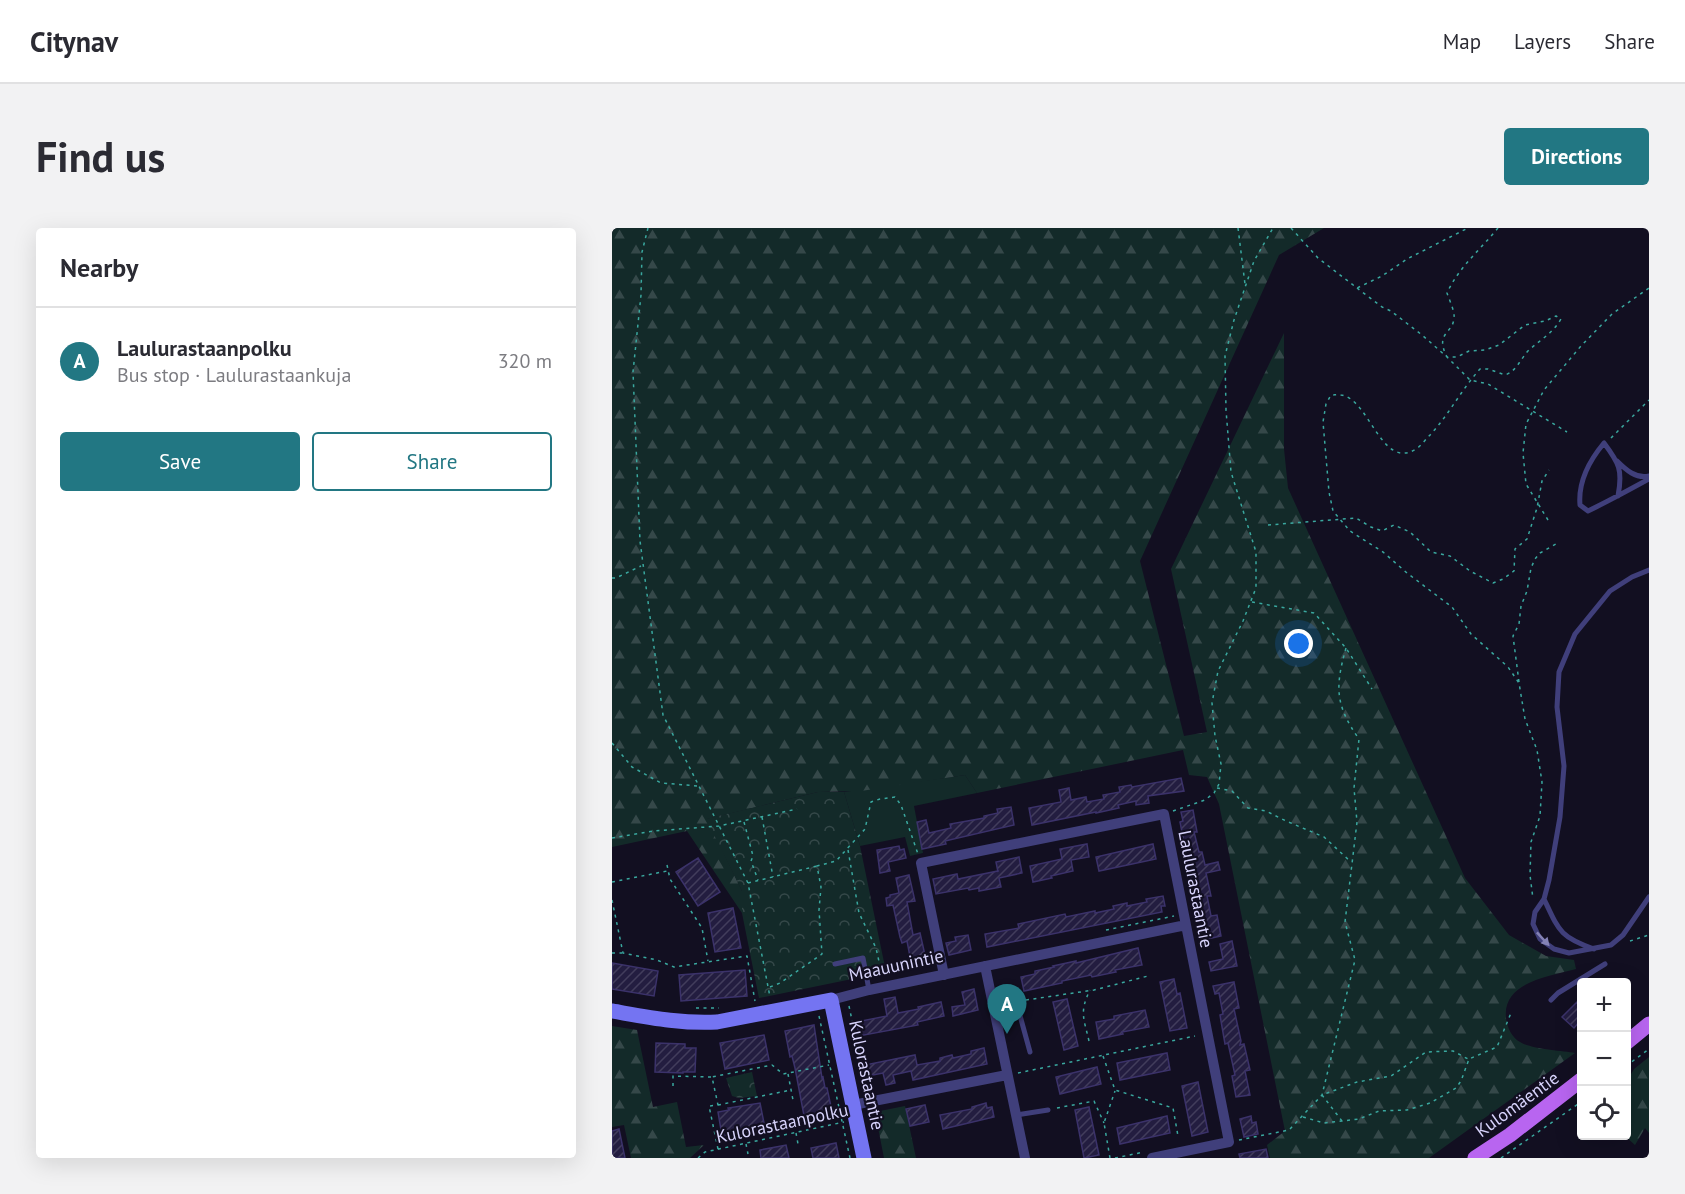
<!DOCTYPE html>
<html lang="en">
<head>
<meta charset="utf-8">
<style>
  body { margin:0; font-family:"PT Sans",sans-serif; background:#f2f2f3; color:#2b2b33 }
  .controls { position:absolute; right:18px; bottom:18px; display:grid; overflow:hidden; border-radius:6px; box-shadow:0 6px 24px #0002 }
  .controls button { width:54px; height:54px; display:grid; place-items:center; padding:0; border:0; border-bottom:2px solid #e1e1e2; background:#fff; color:#2b2b33; font:30px sans-serif }
  .you { position:absolute; left:687px; top:416px; width:21px; height:21px; margin:-15px; border:4px solid #fff; border-radius:50%; background:#1a73e8; box-shadow:0 0 0 9px #1a73e833 }
  .badge { display:grid; place-items:center; width:39px; height:39px; border-radius:50%; background:#227783; color:#fff; font-size:20px; font-weight:700 }
  .pin { position:absolute; translate:-50% -50px; filter:drop-shadow(0 2px 3px #0008) }
  .pin::after { content:''; position:absolute; top:32px; width:21px; height:18px; background:inherit; clip-path:polygon(0 0,100% 0,50% 100%) }
  .list { margin:0; padding:0; list-style:none }
  h2 { display:flex; justify-content:space-between; align-items:center; height:78px; margin:0; padding:0 24px; font-size:26px }
  h2 small { font-size:20px; font-weight:400; color:#7c7c81 }
  .list li { display:grid; grid-template-columns:39px 1fr auto; gap:18px; align-items:center; box-sizing:border-box; height:108px; padding:0 24px; border-top:2px solid #e1e1e2 }
  .list b { display:block; font-size:22px; white-space:nowrap }
  .list p { margin:0; font-size:20px; white-space:nowrap; color:#7c7c81 }
  .list em { font-size:20px; font-style:normal; color:#7c7c81 }
  .actions { display:flex; gap:12px; padding:18px 24px }
  .actions a { flex:1; padding:14px 0; border:2px solid #227783; border-radius:6px; text-align:center; font-size:21px; color:#227783 }
  .actions .main { background:#227783; color:#fff }
  .icon { flex:none; width:33px; height:33px; fill:none; stroke:currentColor; stroke-width:2; stroke-linecap:round; stroke-linejoin:round }
  .map { position:relative; flex:none; width:1037px; height:930px; overflow:hidden; border-radius:6px }
  header { display:flex; align-items:center; gap:36px; box-sizing:border-box; height:84px; padding:0 30px; background:#fff; border-bottom:2px solid #e1e1e2 }
  header strong { font-size:28px }
  nav { display:flex; gap:33px; margin-inline-start:auto; font-size:21px }
  .intro { display:flex; align-items:center; justify-content:space-between; box-sizing:border-box; height:144px; padding:0 36px }
  h1 { margin:0; font-size:42px }
  .button { padding:15px 27px; border-radius:6px; background:#227783; color:#fff; font-size:21px; font-weight:700 }
  main { display:flex; gap:36px; padding:0 36px }
  aside { flex:1; background:#fff; border-radius:6px; box-shadow:0 6px 24px #0002 }
  .map>svg:first-child { display:block }
</style>
</head>
<body>
<header>
<strong>Citynav</strong>
<nav><a>Map</a><a>Layers</a><a>Share</a></nav>
</header>
<div class="intro"><h1>Find us</h1><a class="button">Directions</a></div>
<main>
<aside>
<h2>Nearby<small></small></h2>
<ul class="list">
<li><span class="badge">A</span><div><b>Laulurastaanpolku</b><p>Bus stop · Laulurastaankuja</p></div><em>320 m</em></li>
</ul>
<div class="actions"><a class="main">Save</a><a>Share</a></div>
</aside>
<div class="map">
<svg width="1037" height="930" viewBox="0 0 1037 930">
  <defs>
    <pattern id="forest-firs" width="22" height="20" patternUnits="userSpaceOnUse" patternTransform="scale(1.5)"><rect width="22" height="20" fill="#132a29"/><path d="M5 1l3.5 6h-7zM16 11l3.5 6h-7z" fill="#354849"/></pattern>
    <pattern id="park-crowns" width="20" height="18" patternUnits="userSpaceOnUse" patternTransform="scale(1.5)"><rect width="20" height="18" fill="#132a29"/><path d="M2 6a3 3 0 1 1 6 0M12 15a3 3 0 1 1 6 0" fill="none" stroke="#354849"/></pattern>
    <pattern id="building-hatch" width="6" height="6" patternUnits="userSpaceOnUse" patternTransform="scale(1.5)"><rect width="6" height="6" fill="#231d40"/><path d="M-1 1l2-2M0 6l6-6M5 7l2-2" fill="none" stroke="#423d5c"/></pattern>
  </defs>
  <rect width="100%" height="100%" fill="#120f21"/>
  <path fill="#132a29" d="M353 547 365 565 302 578 311 625 298 628 293 609 248 618 232 564Z"/>
  <path fill="url(#forest-firs)" d="M0 0H712L667 27 528 333 572 508 595 504 559 341 672 105V221L676 260 853 650 897 707 934 728 962 732 964 741C938 748 890 754 894 790 895 799 900 810 908 814 918 821 950 823 963 825L817 930H658L655 917 673 903 607 576 595 549 577 547 571 522 365 565 353 547 249 563 206 564 95 591 130 663V685L75 603 0 619Z
    M0 798 25 802 41 879 65 874 74 919 92 917 78 930H19L12 897 0 899Z
    M1037 829V905L1033 900 1023 917 1013 908H1014L1015 853 1022 841Z
    M293 878 304 930H272L263 884Z"/>
  <path fill="url(#park-crowns)" d="M206 564H232L248 618 274 744 147 770 130 685V663L94 591Z
    M140 844 145 868 127 870 120 868 114 850Z"/>
  <path fill="url(#building-hatch)" stroke="#3b326a" stroke-width="1.5" d="M569 550 572 563 536 568 537 575 524 577V573L506 577 507 580 484 585V584L420 597 417 580 449 574 447 562 457 560 459 572 474 569 475 574 492 571 491 567 508 564 507 559 519 557 520 559Z
    M399 579 402 597 333 613 334 616 310 621 305 594 314 592 317 605 339 600 338 596 372 590V588L386 585 385 581Z
    M581 582 585 604H582L587 624H590L593 637 606 634 608 642 594 645 599 668H595L599 688 605 687 609 708 595 711 589 679 585 680 568 594 571 593 569 584Z
    M475 616 477 629 459 632 461 643 439 648 440 650 421 654 418 638 450 631 448 621Z
    M541 616 544 631 487 643 484 629Z
    M287 618 288 622 292 621 294 630 276 634 278 643 268 645 265 622Z
    M407 629 410 645 387 650 389 659 367 663V660L357 662 356 660 324 666 321 651 345 646 346 651 386 643V644L384 634Z
    M86 630 108 664 86 678 64 644Z
    M297 647 303 673 295 674 301 707 308 705 315 736 300 739 295 713 290 715 288 709 281 677 275 678 274 670 278 669V667L287 665 284 650Z
    M551 668 553 678H549L550 684 375 719 373 706 407 700 406 696 453 686 454 689 483 683V685L502 681 501 678 515 675V678L535 674 534 671Z
    M121 680 129 720 103 724 96 685Z
    M356 707 359 722 337 727 334 715 344 713 343 709Z
    M620 713 625 738 599 743 597 734 611 731 608 716Z
    M526 720 530 737 503 742 504 744 480 749 479 747 450 753V755L412 763 409 749 423 746V743L442 739 441 738 464 733V735Z
    M0 735 46 743 42 768 0 761Z
    M133 742 135 768 69 773 67 747Z
    M562 751 565 766 568 765 575 800 558 803 548 754Z
    M622 754 627 780 622 781 629 813 628 817 632 816 638 842 633 843 638 867 624 869 620 848 623 847 616 815 613 816 609 793 608 787 611 786 607 765 603 766 601 758Z
    M362 761 366 782 341 788 340 779 353 777 350 764Z
    M283 769 286 785 307 781 306 779 329 774 332 788 305 794 306 797 247 808 244 794 275 788 272 771Z
    M455 771 466 818 452 822 441 774Z
    M965 774 969 778V792L962 800 950 789Z
    M533 782 537 799 510 804 511 806 487 811 484 794 502 791V788Z
    M202 797 210 850 211 849 213 860H215L221 888 193 893 183 840 180 828 178 829 173 803Z
    M152 807 157 832 113 841 108 815Z
    M44 815 73 816V820H84L83 844H71V845L43 844Z
    M372 820 375 836 301 852 299 843 281 847 283 855 274 857 271 845 255 848 253 837 303 827 305 837 328 833V830L340 827 341 830 359 826V823Z
    M555 825 558 842 508 852 505 835Z
    M485 839 489 856 448 866 444 849Z
    M586 854 596 904 580 908 570 858Z
    M148 875 153 900 122 907V906L110 908 106 884 117 882 116 880Z
    M374 875 375 880 380 879 382 889 331 901 328 887 360 881V879Z
    M313 877 317 894 298 898 294 881Z
    M477 879 487 927 472 930 463 882Z
    M555 888 558 905 508 916 505 900Z
    M639 888 640 895 644 894 646 906 632 909 628 891Z
    M7 901 13 930H0V903Z
    M224 915 227 930H201L199 920Z
    M174 917 177 930H149L148 922Z
    M654 921 656 930H628L627 926Z"/>
  <g fill="none" stroke-linecap="round" stroke-linejoin="round">
    <path stroke="#3aa89f" stroke-width="1.5" stroke-dasharray="3 4.5" stroke-linecap="butt" d="M36 0 30 24 29 67 21 144 28 313 51 487 136 655 158 769
      M626 0 633 56
      M679 0 706 30 745 60 770 48 795 31 856 0
      M886 0C868 22 847 39 835 65 837 71 843 84 842 89 842 106 822 104 835 129H845L857 123 873 122 887 117 913 97 933 93 944 88 949 91C941 105 928 112 917 122 908 131 905 143 893 147L876 141H868C849 162 837 187 817 208 813 212 809 218 804 221 769 243 758 171 729 167 726 166 723 167 719 167L714 176 711 194 717 264 721 283 738 303 771 324 795 345 840 379 859 406 896 439 907 455 913 491 925 522 930 554 928 588 919 614 918 647 921 671
      M745 60 770 79 779 83 810 107 835 129 858 152 876 156 955 204
      M999 210 1037 172
      M936 292 914 256 911 225 914 196 932 162 969 118 1000 86 1037 60
      M656 297 744 290 759 299 770 303 782 297 798 304 819 324 838 328 858 343 881 355 891 351 902 343 903 321 915 311 925 280 930 253 937 242
      M0 350H4L29 338
      M640 374 702 385 734 420 760 461
      M907 454 901 408 907 396 909 378 915 363 919 340 923 331 928 325 944 316
      M0 515 20 539 49 555 86 558
      M605 560 620 563 636 580 654 583 674 593 712 609 739 634
      M561 583 593 572 602 565 607 556 609 536 603 508 600 475 606 443 631 393 644 360V324L619 244 614 182 613 128 622 92 642 33 661 0
      M150 589 161 649
      M132 594 141 628 139 633 146 652
      M0 610 42 603 107 598 185 581
      M236 622 247 685 264 720 270 747
      M55 637 58 651 90 700 96 733
      M0 654 55 643
      M136 655 205 638
      M0 672 11 725 45 732 62 739 135 728 143 773
      M494 702 562 688
      M1018 713 1037 707
      M0 725H10
      M158 759 168 755 210 726 207 682 209 659 205 638 224 633 253 601 259 574 268 571 283 569 289 577 306 626
      M414 772 482 762 536 748
      M237 778 255 864
      M84 780H107
      M207 788 238 930
      M477 813C472 791 467 784 478 762
      M491 828 503 862 561 880 566 908
      M1014 838 1037 821
      M406 845 583 808
      M176 846 181 872
      M61 858V848L99 849
      M106 877 179 862
      M445 880 482 873 492 895
      M691 889 712 895 730 893 747 891 767 883 795 882 818 875 844 860 849 853 857 831 885 819 899 785
      M730 893 710 867 745 854 779 848 814 824 841 823 856 831
      M184 905 186 916
      M627 912 677 902 710 867 743 732 733 694 745 594 742 560 747 511C723 477 723 459 734 420
      M134 916 136 926
      M106 921 97 878 106 877 100 849 160 837 171 846 217 837
      M86 930 93 924 232 894
      M498 930 492 895 503 863
      M503 930 532 924
      M889 930 969 874"/>
    <path stroke="#403f7b" stroke-width="5" d="M1005 233C1014 242 1024 251 1037 248
      M1006 268C1011 242 1007 235 992 215 977 233 966 254 968 277L976 283C997 273 1017 262 1037 251
      M932 671 937 652 948 589 952 538 945 479 947 444 963 406 998 363 1020 349 1037 342
      M982 721C948 709 947 703 932 671L923 684 921 696 928 711 942 721 957 725 999 717 1011 707 1037 669
      M223 736 251 730 257 762
      M939 772 946 765 993 736
      M381 776 404 773 418 824
      M404 887 436 882"/>
    <path stroke="#403f7b" stroke-width="10" d="M373 738 413 930
      M332 747 309 635 552 586 617 914 540 930
      M219 772 257 762 574 697
      M241 877 395 847"/>
    <path stroke="#7474f2" stroke-width="15" d="M0 783C35 789 69 796 105 794L219 772 252 930"/>
    <path stroke="#b865f0" stroke-width="15" d="M1014 815 1037 796
      M863 930 898 907 969 852"/>
  </g>
  <defs><path id="oneway-solid" d="M-6-.8H1V-3.2L6.5 0L1 3.2V.8H-6Z" transform="scale(1.5)"/></defs>
  <use fill="#8482b5" href="#oneway-solid" transform="translate(931 711) rotate(47)"/>
  <g text-anchor="middle" dominant-baseline="central" stroke-width="4.5" stroke-linejoin="round" paint-order="stroke">
    <g font-size="18" fill="#d7d3fb" stroke="#120f21">
      <text transform="translate(584 661) rotate(79)">Laulurastaantie</text>
      <text transform="translate(284 737) rotate(-12)">Maauunintie</text>
      <text transform="translate(255 847) rotate(78)">Kulorastaantie</text>
      <text transform="translate(905 876) rotate(-36)">Kulomäentie</text>
      <text transform="translate(170 895) rotate(-12)">Kulorastaanpolku</text>
    </g>
  </g>
</svg>
<div class="controls">
<button>+</button>
<button>−</button>
<button><svg class="icon" aria-label="locate" viewBox="0 0 24 24"><circle cx="12" cy="12" r="6"/><path d="M12 2v4M12 18v4M2 12h4M18 12h4"/></svg></button>
</div>
<div class="you"></div>
<div class="pin badge" style="left:395px;top:806px">A</div>
</div>
</main>
</body>
</html>
